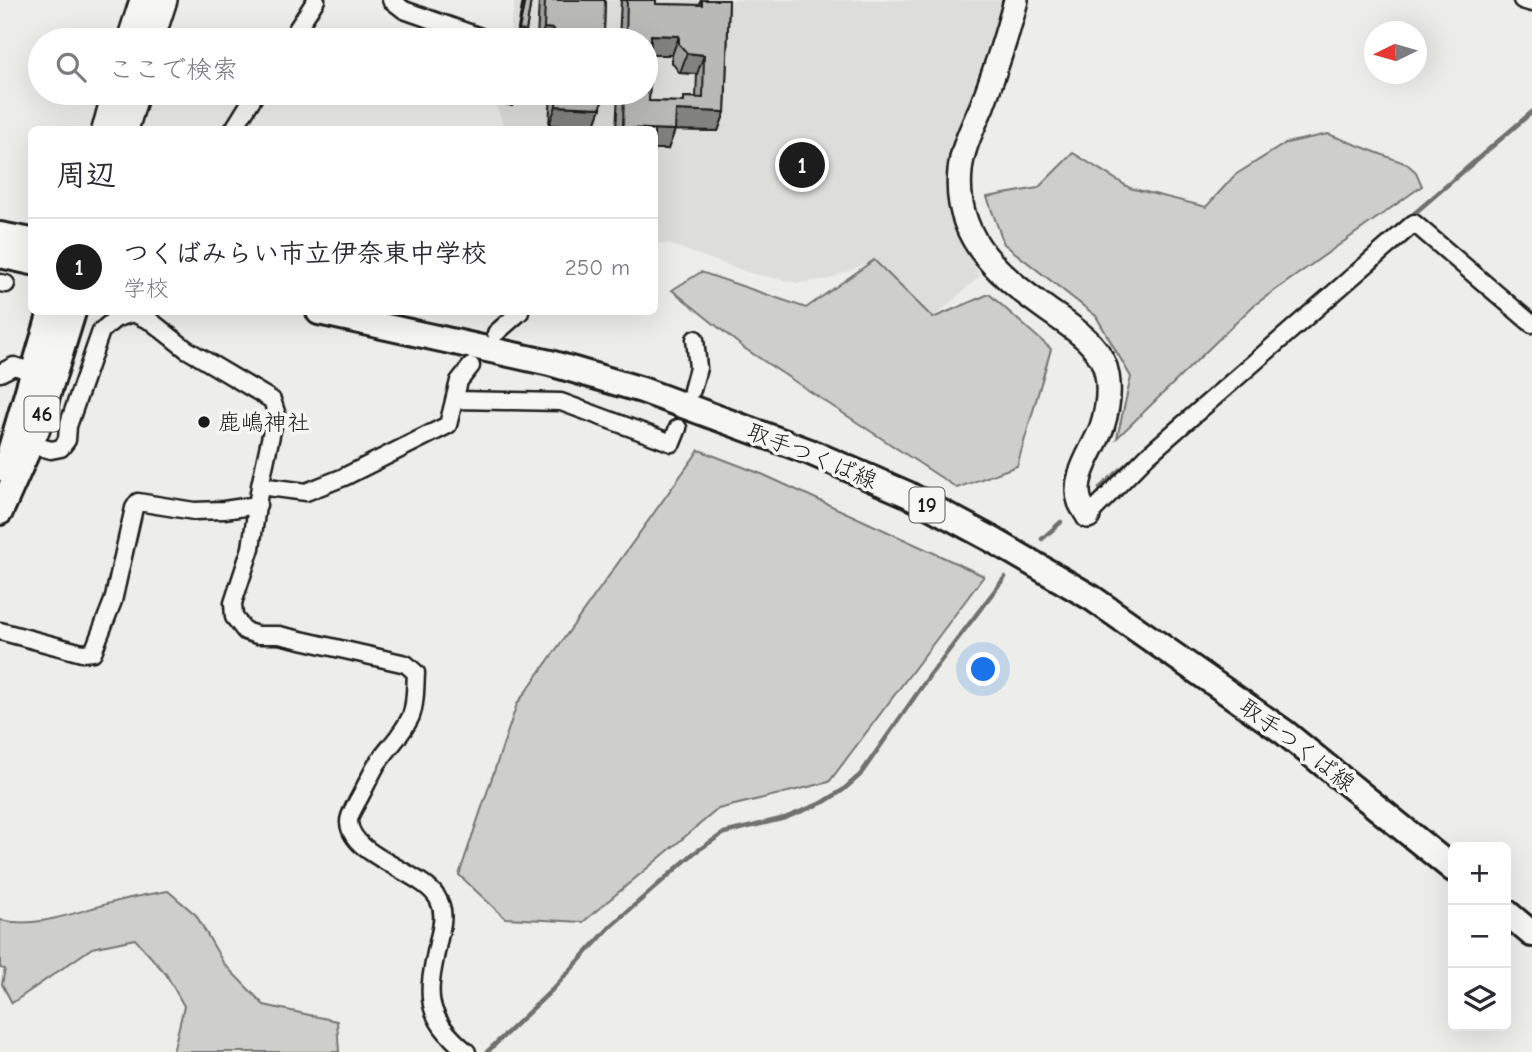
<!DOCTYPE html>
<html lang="ja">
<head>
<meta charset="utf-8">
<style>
  body { margin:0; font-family:"Comic Neue","Klee One",sans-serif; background:#f7f7f7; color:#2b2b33 }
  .controls { position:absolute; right:21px; bottom:21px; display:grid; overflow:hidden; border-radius:10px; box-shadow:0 7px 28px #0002 }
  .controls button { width:63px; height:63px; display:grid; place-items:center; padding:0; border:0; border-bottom:2px solid #e1e1e2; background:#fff; color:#2b2b33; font:35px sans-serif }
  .compass { position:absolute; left:1364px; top:21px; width:63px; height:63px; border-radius:50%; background:#fff; box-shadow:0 7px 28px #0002; rotate:265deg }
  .you { position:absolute; left:984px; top:670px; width:24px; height:24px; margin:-18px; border:5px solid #fff; border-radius:50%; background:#1a73e8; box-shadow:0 0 0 10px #1a73e833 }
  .badge { display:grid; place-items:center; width:46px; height:46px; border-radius:50%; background:#1c1c1c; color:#fff; font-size:23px; font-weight:700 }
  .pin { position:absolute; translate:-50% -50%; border:4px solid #fff; box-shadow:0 2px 7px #0006 }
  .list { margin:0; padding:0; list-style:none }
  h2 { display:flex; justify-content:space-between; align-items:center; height:91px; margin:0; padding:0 28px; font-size:30px }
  h2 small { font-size:23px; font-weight:400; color:#7c7c81 }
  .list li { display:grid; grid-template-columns:46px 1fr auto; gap:21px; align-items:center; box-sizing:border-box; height:98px; padding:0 28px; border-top:2px solid #e1e1e2 }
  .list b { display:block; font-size:26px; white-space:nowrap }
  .list p { margin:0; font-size:23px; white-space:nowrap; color:#7c7c81 }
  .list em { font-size:23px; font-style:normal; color:#7c7c81 }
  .icon { flex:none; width:38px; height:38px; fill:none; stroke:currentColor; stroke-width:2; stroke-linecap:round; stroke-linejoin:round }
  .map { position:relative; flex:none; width:1532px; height:1052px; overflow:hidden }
  .search { position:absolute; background:#fff; box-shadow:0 7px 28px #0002; left:28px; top:28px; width:630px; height:77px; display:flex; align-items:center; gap:18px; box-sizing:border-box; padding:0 24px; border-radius:38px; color:#7c7c81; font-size:26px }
  .panel { position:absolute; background:#fff; box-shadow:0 7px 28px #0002; left:28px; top:126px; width:630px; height:189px; border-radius:10px }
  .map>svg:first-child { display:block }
</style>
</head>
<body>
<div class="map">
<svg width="1532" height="1052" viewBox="0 0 1532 1052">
  <rect width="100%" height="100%" fill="#edede9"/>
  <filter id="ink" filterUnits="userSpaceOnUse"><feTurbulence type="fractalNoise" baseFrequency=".0143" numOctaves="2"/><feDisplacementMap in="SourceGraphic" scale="14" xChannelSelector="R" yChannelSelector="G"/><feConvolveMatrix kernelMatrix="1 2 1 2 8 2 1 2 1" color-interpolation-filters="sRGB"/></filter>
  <g filter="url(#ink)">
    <path fill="#ddddda" d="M515 0H1003L952 149 947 181 953 224 980 276 933 318 874 260 830 279 798 283 750 273 668 244 655 243 654 130 505 129 491 93H646V40H508Z"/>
    <path fill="#cececb" stroke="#757574" stroke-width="2" d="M1328 134 1407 164 1416 172 1422 186 1253 306 1117 438 1131 377 1096 316 1004 244 987 197 1038 188 1073 153 1130 188 1206 207 1235 175 1286 143Z
      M874 260 933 318 989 294 1051 349 1017 466 957 488 744 348 672 290 701 272 806 308Z
      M699 450 764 475 984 576 829 782 718 809 583 922 505 918 459 875 517 704Z
      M168 891 196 915 224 964 264 1005 337 1021 339 1052H173L184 1006 166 974 135 939 92 948 12 1003 2 984 5 969 0 968V920C38 929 78 911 114 902 132 897 150 894 168 891Z"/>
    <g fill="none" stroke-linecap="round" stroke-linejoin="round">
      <path stroke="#6f6f6d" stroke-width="4.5" d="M1409 218 1532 112
        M1187 411 1317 297
        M1100 488 1136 456
        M1042 539 1061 522
        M487 1052 552 990 611 926 694 853 724 833 785 818 824 802 843 790 860 775 930 675 1005 577"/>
      <defs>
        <path id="street" d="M391 0 404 10 489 40
          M1522 0 1532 3
          M290 40 316 0
          M233 130 256 93
          M0 283 6 284
          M496 333 520 312
          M0 373 14 366 40 374
          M692 390 698 368 695 339
          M455 400 561 402 672 443 678 428
          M22 442 51 450 61 448 67 440 68 426 101 331 115 319 133 313 152 322 186 349 272 400 276 412 260 486 251 548 233 603 234 617 245 631 257 635H279L406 664 416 673C415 687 416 703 411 716 403 734 388 748 377 764 370 776 364 790 357 802 354 808 349 815 349 822 351 858 427 872 439 901 445 912 442 926 439 938 428 992 420 1013 467 1052
          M260 486 306 492 344 477 448 425 459 381 471 366
          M1088 516 1147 456 1414 223 1532 324
          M0 631 82 653 93 652 113 601 134 508 138 502 194 511 224 510 258 505"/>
        <path id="secondary" d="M1016 0C1007 36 995 71 982 106 973 127 962 148 960 171 952 247 1012 284 1066 323 1084 336 1103 351 1107 375 1110 392 1107 411 1102 427 1094 449 1071 478 1080 502 1082 507 1086 512 1088 516
          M129 40 142 0
          M152 40 165 0
          M104 130 114 93
          M126 130 137 93"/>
        <path id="primary" d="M0 235 32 241
          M0 255 32 262
          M319 312 550 363 642 390 810 452 907 494 991 539 1092 598 1284 732 1453 869
          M5 469 51 312
          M0 512 37 429 73 312
          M1506 912 1532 934"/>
      </defs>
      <use href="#street" stroke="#1c1c1c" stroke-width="21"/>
      <use href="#secondary" stroke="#1c1c1c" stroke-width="28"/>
      <use href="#primary" stroke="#1c1c1c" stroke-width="30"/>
      <use href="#street" stroke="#f6f6f2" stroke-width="16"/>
      <use href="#secondary" stroke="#f6f6f2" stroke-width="23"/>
      <use href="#primary" stroke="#f6f6f2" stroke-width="24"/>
    </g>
    <path fill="#9f9f9d" stroke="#1c1c1c" stroke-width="2" fill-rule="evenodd" d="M523 0H531L526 31 524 37 525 40H516Z
      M539 0H605L604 32 601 40H537Z
      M621 0H656V4L699 5 701 0H729L725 112 718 131 675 130 668 149 654 130H616L618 93H646V40H619ZM651 55H672V63L680 73 697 74 696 97H684L682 102 649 101Z
      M507 93H516L512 106 505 104Z
      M551 93H602L601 108 594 127 549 125Z"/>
    <path fill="#82827f" stroke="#1c1c1c" stroke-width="2" d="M544 28 554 29 550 40H540Z
      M596 31 604 32 601 40H552L554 34Z
      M651 35 679 36 672 55H646Z
      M687 53 704 55 697 74 680 73Z
      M556 106 601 108 594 127 549 125Z
      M676 110 725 112 718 131 669 130Z
      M623 128 675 130 668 149H654V130H622Z"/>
    <path fill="#b9b9b6" stroke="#1c1c1c" stroke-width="2" fill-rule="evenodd" d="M525 0H531L526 31 519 30Z
      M545 0H605L604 32 596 31V36L554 34V29L544 28Z
      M627 0H656V4L702 5V0H729L725 112 676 110 675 130 623 128 624 93H646V40H626ZM651 35 679 36V44L687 53 704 55 703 98 684 97V102L649 101Z
      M519 36 525 37V40H518Z
      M509 93H516L515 96 508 95Z
      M557 93H602L601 108 556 106Z"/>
  </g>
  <circle fill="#1c1c1c" stroke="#f6f6f2" stroke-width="2.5" cx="204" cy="422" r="7"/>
  <g text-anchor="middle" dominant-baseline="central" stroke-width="7" stroke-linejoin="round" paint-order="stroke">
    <g fill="#f6f6f2" stroke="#5d5d5c" stroke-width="2">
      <rect x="24.5" y="396.5" width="35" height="35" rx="5"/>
      <rect x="909.5" y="487.5" width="35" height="35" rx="5"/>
    </g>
    <g font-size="21" font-weight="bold" fill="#1c1c1c">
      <text x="42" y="414">46</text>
      <text x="927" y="505">19</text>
    </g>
    <g font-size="23" fill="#1c1c1c" stroke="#f6f6f2" text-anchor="start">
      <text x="218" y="422">鹿嶋神社</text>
    </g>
    <g font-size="23" fill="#1c1c1c" stroke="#f6f6f2">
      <text transform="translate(812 456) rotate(22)">取手つくば線</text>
      <text transform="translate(1297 745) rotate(37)">取手つくば線</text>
    </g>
  </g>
</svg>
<div class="controls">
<button>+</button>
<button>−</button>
<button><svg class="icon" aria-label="layers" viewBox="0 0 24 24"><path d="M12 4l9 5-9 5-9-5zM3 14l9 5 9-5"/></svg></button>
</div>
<svg class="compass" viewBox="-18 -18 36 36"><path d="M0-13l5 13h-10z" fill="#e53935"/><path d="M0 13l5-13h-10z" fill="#7c7c81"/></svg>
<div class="you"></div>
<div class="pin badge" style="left:802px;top:165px">1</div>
<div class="search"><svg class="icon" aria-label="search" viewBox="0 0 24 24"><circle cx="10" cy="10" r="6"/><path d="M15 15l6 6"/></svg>ここで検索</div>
<section class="panel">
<h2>周辺<small></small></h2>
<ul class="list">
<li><span class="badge">1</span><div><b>つくばみらい市立伊奈東中学校</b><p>学校</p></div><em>250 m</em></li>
</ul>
</section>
</div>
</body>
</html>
